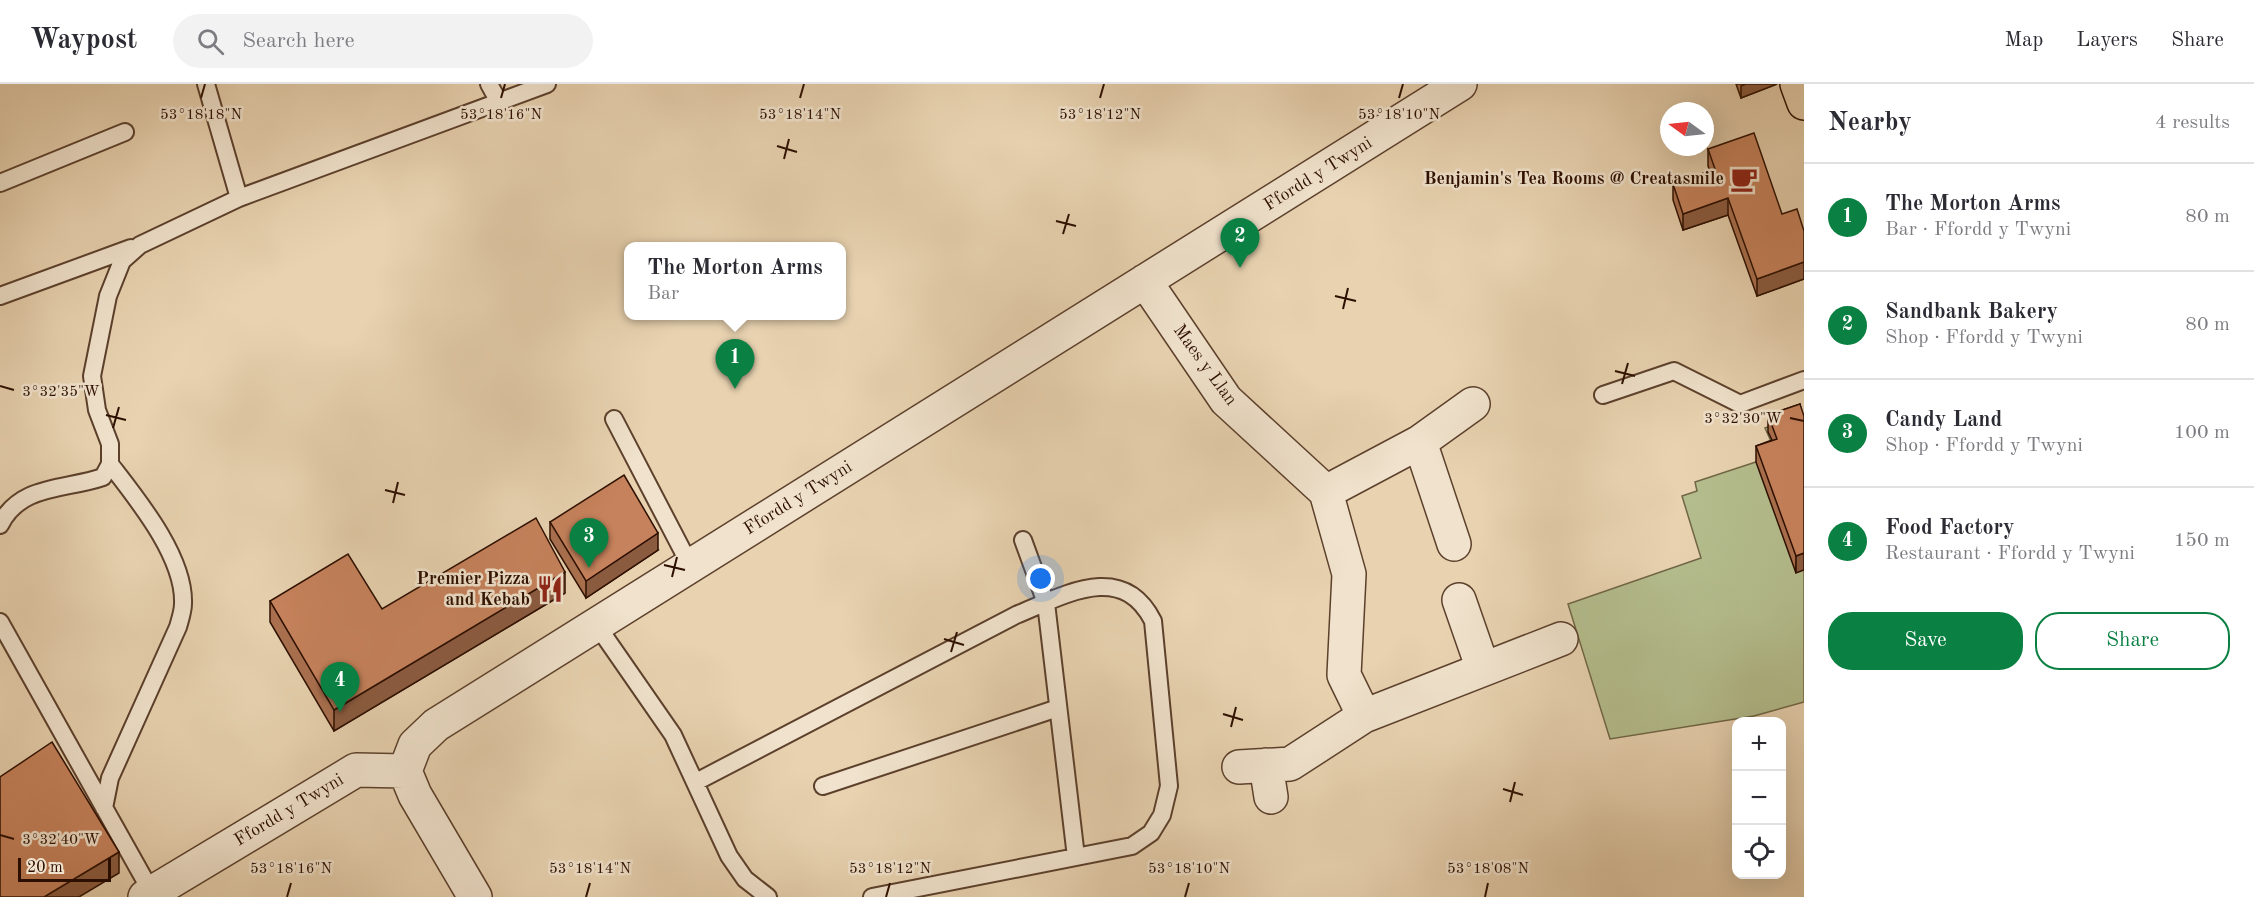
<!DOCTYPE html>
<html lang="en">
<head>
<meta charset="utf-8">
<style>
  body { margin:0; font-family:"Old Standard TT",serif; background:#f2f2f3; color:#2b2b33 }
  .controls { position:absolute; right:18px; bottom:18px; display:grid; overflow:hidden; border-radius:12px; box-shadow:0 6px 24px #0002 }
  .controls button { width:54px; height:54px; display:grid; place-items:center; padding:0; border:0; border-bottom:2px solid #e1e1e2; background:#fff; color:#2b2b33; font:30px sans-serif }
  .compass { position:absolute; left:1660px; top:18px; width:54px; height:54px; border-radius:50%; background:#fff; box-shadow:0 6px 24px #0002; rotate:285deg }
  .scale { position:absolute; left:18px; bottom:15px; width:93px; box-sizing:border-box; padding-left:6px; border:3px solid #2d0f00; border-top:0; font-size:16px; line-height:21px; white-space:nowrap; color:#2d0f00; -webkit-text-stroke:4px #f0e2cc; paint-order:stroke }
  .you { position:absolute; left:1041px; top:495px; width:21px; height:21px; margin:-15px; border:4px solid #fff; border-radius:50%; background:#1a73e8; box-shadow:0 0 0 9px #1a73e833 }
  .badge { display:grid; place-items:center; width:39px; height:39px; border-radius:50%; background:#0b8043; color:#fff; font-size:20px; font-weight:700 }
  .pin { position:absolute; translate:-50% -50px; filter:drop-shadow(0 2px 3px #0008) }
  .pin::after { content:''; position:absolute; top:32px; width:21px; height:18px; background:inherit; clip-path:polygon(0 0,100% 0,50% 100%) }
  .popup { position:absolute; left:624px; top:158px; width:222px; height:78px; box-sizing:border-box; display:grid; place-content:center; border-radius:12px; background:#fff; filter:drop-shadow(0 2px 4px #0005); font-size:20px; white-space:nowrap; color:#7c7c81 }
  .popup b { font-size:22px; color:#2b2b33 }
  .popup::after { content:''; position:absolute; left:50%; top:100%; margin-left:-12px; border:12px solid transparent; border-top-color:#fff }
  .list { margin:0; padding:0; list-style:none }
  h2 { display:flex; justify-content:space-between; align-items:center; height:78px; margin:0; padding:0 24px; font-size:26px }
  h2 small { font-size:20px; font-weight:400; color:#7c7c81 }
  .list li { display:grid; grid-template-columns:39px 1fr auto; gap:18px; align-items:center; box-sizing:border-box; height:108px; padding:0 24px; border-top:2px solid #e1e1e2 }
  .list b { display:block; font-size:22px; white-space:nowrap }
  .list p { margin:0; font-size:20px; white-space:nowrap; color:#7c7c81 }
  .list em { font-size:20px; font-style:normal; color:#7c7c81 }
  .actions { display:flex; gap:12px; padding:18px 24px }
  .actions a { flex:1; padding:14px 0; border:2px solid #0b8043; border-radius:24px; text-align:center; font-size:21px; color:#0b8043 }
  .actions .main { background:#0b8043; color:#fff }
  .icon { flex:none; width:33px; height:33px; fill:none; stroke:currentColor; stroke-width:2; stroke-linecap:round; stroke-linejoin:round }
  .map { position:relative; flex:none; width:1804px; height:813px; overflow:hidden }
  header { display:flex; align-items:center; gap:36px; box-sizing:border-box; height:84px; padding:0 30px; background:#fff; border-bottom:2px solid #e1e1e2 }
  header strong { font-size:28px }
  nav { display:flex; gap:33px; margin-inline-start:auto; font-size:21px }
  .search { width:420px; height:54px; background:#f2f2f3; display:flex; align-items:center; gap:15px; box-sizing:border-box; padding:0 21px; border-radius:33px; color:#7c7c81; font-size:22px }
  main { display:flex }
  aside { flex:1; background:#fff }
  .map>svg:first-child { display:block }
</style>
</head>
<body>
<header>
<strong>Waypost</strong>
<div class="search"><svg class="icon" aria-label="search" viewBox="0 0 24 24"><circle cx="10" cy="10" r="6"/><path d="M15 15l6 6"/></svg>Search here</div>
<nav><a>Map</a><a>Layers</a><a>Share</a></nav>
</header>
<main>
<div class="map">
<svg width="1804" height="813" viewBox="0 0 1804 813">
  <rect width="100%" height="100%" fill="#e8d2b0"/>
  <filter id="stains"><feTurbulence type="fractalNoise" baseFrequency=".00333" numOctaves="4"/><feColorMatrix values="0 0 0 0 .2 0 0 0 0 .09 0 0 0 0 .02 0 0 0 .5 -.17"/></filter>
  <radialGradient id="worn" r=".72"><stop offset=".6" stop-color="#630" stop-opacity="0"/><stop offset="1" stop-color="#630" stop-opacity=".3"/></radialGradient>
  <path fill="#b4bd8d" stroke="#706646" stroke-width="1.5" d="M1804 330V618L1754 632 1610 655 1568 520 1701 474 1682 412 1697 407 1695 398 1777 371 1765 344Z"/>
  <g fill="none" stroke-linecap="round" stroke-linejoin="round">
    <defs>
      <path id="service" d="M206 0 239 114
        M489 0 499 18
        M0 99 125 48
        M0 212 131 164
        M1603 311 1674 287 1740 320 1804 296
        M614 335 690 481
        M0 441C20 400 66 406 103 393L110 380V360L97 326 92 292 108 212 122 177 140 161 239 114 547 0
        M1023 456 1046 519 1076 773
        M0 538 152 809
        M596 540 673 651 729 772 745 795 768 813
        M696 698 1016 531C1063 512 1122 476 1153 537L1169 702 1162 731 1151 749 1132 762 872 813
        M823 702 1058 624
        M104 724 110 694 178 543C180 536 183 527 183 520 185 473 137 415 110 380"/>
      <path id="minor" d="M1145 197 1226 316 1326 408 1349 490 1344 591 1364 632
        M1420 358 1454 460
        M1326 408 1420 358 1473 320
        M1459 516 1483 585
        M1266 681 1271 713
        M1239 683 1290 680 1364 632 1561 555
        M405 687 415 711 475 813
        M145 813 356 686 405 687 415 661 436 641 1460 0"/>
      <path id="primary" d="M1797 0 1804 19"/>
    </defs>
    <use href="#service" stroke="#5c402c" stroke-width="20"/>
    <use href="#minor" stroke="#5c402c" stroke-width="36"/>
    <use href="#primary" stroke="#2d0f00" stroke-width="36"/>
    <use href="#service" stroke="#f0e2cc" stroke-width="16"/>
    <use href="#minor" stroke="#f0e2cc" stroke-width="33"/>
    <use href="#primary" stroke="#e8d2b0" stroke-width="33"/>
  </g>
  <path fill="#aa704f" stroke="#2d0f00" stroke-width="1.5" d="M1736 0H1777L1741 14Z
    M1708 65 1782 130 1804 147V195L1757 212 1728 131 1683 146 1673 116V100L1710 87 1708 82Z
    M1800 320 1796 489 1756 378V362L1772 356 1768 348V331Z
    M550 438 658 466 586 514 550 455Z
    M565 509 334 647 270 538V517L382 525Z"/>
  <path fill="#8b5b40" stroke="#2d0f00" stroke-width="1.5" d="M1746 0H1777L1741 14V2Z
    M1728 114V131L1683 146V130Z
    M1804 178V195L1757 212V195Z
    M658 449V466L586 514V497Z
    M1804 469V486L1796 489V472Z
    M565 488V509L334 647V626Z
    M119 768V789L79 813H44Z"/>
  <path fill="#c6825c" stroke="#2d0f00" stroke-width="1.5" d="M1754 49 1782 130 1797 125 1804 147V178L1757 195 1728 114 1683 130 1673 100 1715 85 1708 65Z
    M1800 320 1804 332V469L1796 472 1756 362 1777 355 1768 331Z
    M624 391 658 449 586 497 550 438Z
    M536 434 565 488 334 626 270 517 348 470 382 525Z
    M52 658 119 768 44 813H0V693Z"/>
  <path fill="none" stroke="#2d0f00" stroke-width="2" d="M201 14 205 0M501 14 505 0M800 14 804 0M1100 14 1104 0M1399 14 1403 0M777 62 797 68M784 75 789 55M1056 137 1076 142M1063 150 1069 130M1335 212 1356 217M1343 225 1348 204M1615 287 1635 292M1622 300 1628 279M0 302 14 306M106 331 126 336M1790 334 1804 337M113 344 119 323M385 406 405 411M393 419 398 398M664 481 685 486M672 493 677 473M944 555 964 561M951 568 957 548M1223 630 1243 636M1231 643 1236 623M1503 705 1523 711M1510 718 1515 698M0 751 14 755M287 813 291 799M586 813 590 799M886 813 890 799M1185 813 1189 799M1485 813 1488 799"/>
  <defs>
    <symbol id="cafe-bare" viewBox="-9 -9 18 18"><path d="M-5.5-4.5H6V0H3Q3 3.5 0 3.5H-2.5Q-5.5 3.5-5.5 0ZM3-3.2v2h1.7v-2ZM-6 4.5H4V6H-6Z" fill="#8f2418" stroke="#f0e2cc" stroke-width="2.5" paint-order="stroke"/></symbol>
    <symbol id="restaurant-bare" viewBox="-9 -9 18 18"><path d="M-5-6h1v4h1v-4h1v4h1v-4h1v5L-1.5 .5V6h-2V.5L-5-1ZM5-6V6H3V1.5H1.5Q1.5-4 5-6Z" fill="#8f2418" stroke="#f0e2cc" stroke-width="2.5" paint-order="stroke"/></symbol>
  </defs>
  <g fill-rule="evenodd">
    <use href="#cafe-bare" x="1725" y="76" width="38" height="38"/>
    <use href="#restaurant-bare" x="531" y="486" width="38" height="38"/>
  </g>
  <g text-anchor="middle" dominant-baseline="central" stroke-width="5" stroke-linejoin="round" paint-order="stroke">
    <g font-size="18" fill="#2d0f00" stroke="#f0e2cc">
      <text transform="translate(1318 90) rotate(-32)">Ffordd y Twyni</text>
      <text transform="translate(1205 281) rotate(54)">Maes y Llan</text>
      <text transform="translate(798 414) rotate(-32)">Ffordd y Twyni</text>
      <text transform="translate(289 726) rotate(-31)">Ffordd y Twyni</text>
    </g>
    <g font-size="18" font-weight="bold" fill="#2d0f00" stroke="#f0e2cc" text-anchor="end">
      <text x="1724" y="95">Benjamin's Tea Rooms @ Creatasmile</text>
      <text x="530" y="495">Premier Pizza<tspan x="530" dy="21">and Kebab</tspan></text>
    </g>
  </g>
  <g font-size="15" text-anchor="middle" fill="#2d0f00" stroke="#f0e2cc" stroke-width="5" stroke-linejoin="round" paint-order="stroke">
    <text x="201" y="35">53°18'18"N</text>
    <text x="501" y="35">53°18'16"N</text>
    <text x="800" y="35">53°18'14"N</text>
    <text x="1100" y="35">53°18'12"N</text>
    <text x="1399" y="35">53°18'10"N</text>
    <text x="61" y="312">3°32'35"W</text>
    <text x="1743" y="339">3°32'30"W</text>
    <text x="61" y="760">3°32'40"W</text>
    <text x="291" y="789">53°18'16"N</text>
    <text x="590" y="789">53°18'14"N</text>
    <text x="890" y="789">53°18'12"N</text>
    <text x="1189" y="789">53°18'10"N</text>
    <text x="1488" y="789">53°18'08"N</text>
  </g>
  <rect width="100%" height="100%" filter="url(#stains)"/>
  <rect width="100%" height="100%" fill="url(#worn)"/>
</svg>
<div class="controls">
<button>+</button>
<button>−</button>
<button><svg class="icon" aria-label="locate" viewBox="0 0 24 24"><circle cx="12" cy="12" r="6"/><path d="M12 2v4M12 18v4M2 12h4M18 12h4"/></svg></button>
</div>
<svg class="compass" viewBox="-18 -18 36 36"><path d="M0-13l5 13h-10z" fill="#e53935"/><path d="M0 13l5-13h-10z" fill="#7c7c81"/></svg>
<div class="scale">20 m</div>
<div class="you"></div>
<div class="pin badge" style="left:735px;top:305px">1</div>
<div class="popup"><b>The Morton Arms</b>Bar</div>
<div class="pin badge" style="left:1240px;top:184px">2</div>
<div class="pin badge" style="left:589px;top:484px">3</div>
<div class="pin badge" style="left:340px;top:628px">4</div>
</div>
<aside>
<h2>Nearby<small>4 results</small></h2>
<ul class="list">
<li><span class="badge">1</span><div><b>The Morton Arms</b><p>Bar · Ffordd y Twyni</p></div><em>80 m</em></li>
<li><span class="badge">2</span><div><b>Sandbank Bakery</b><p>Shop · Ffordd y Twyni</p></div><em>80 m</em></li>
<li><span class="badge">3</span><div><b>Candy Land</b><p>Shop · Ffordd y Twyni</p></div><em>100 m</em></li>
<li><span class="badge">4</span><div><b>Food Factory</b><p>Restaurant · Ffordd y Twyni</p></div><em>150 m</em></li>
</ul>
<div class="actions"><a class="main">Save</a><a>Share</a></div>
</aside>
</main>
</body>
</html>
